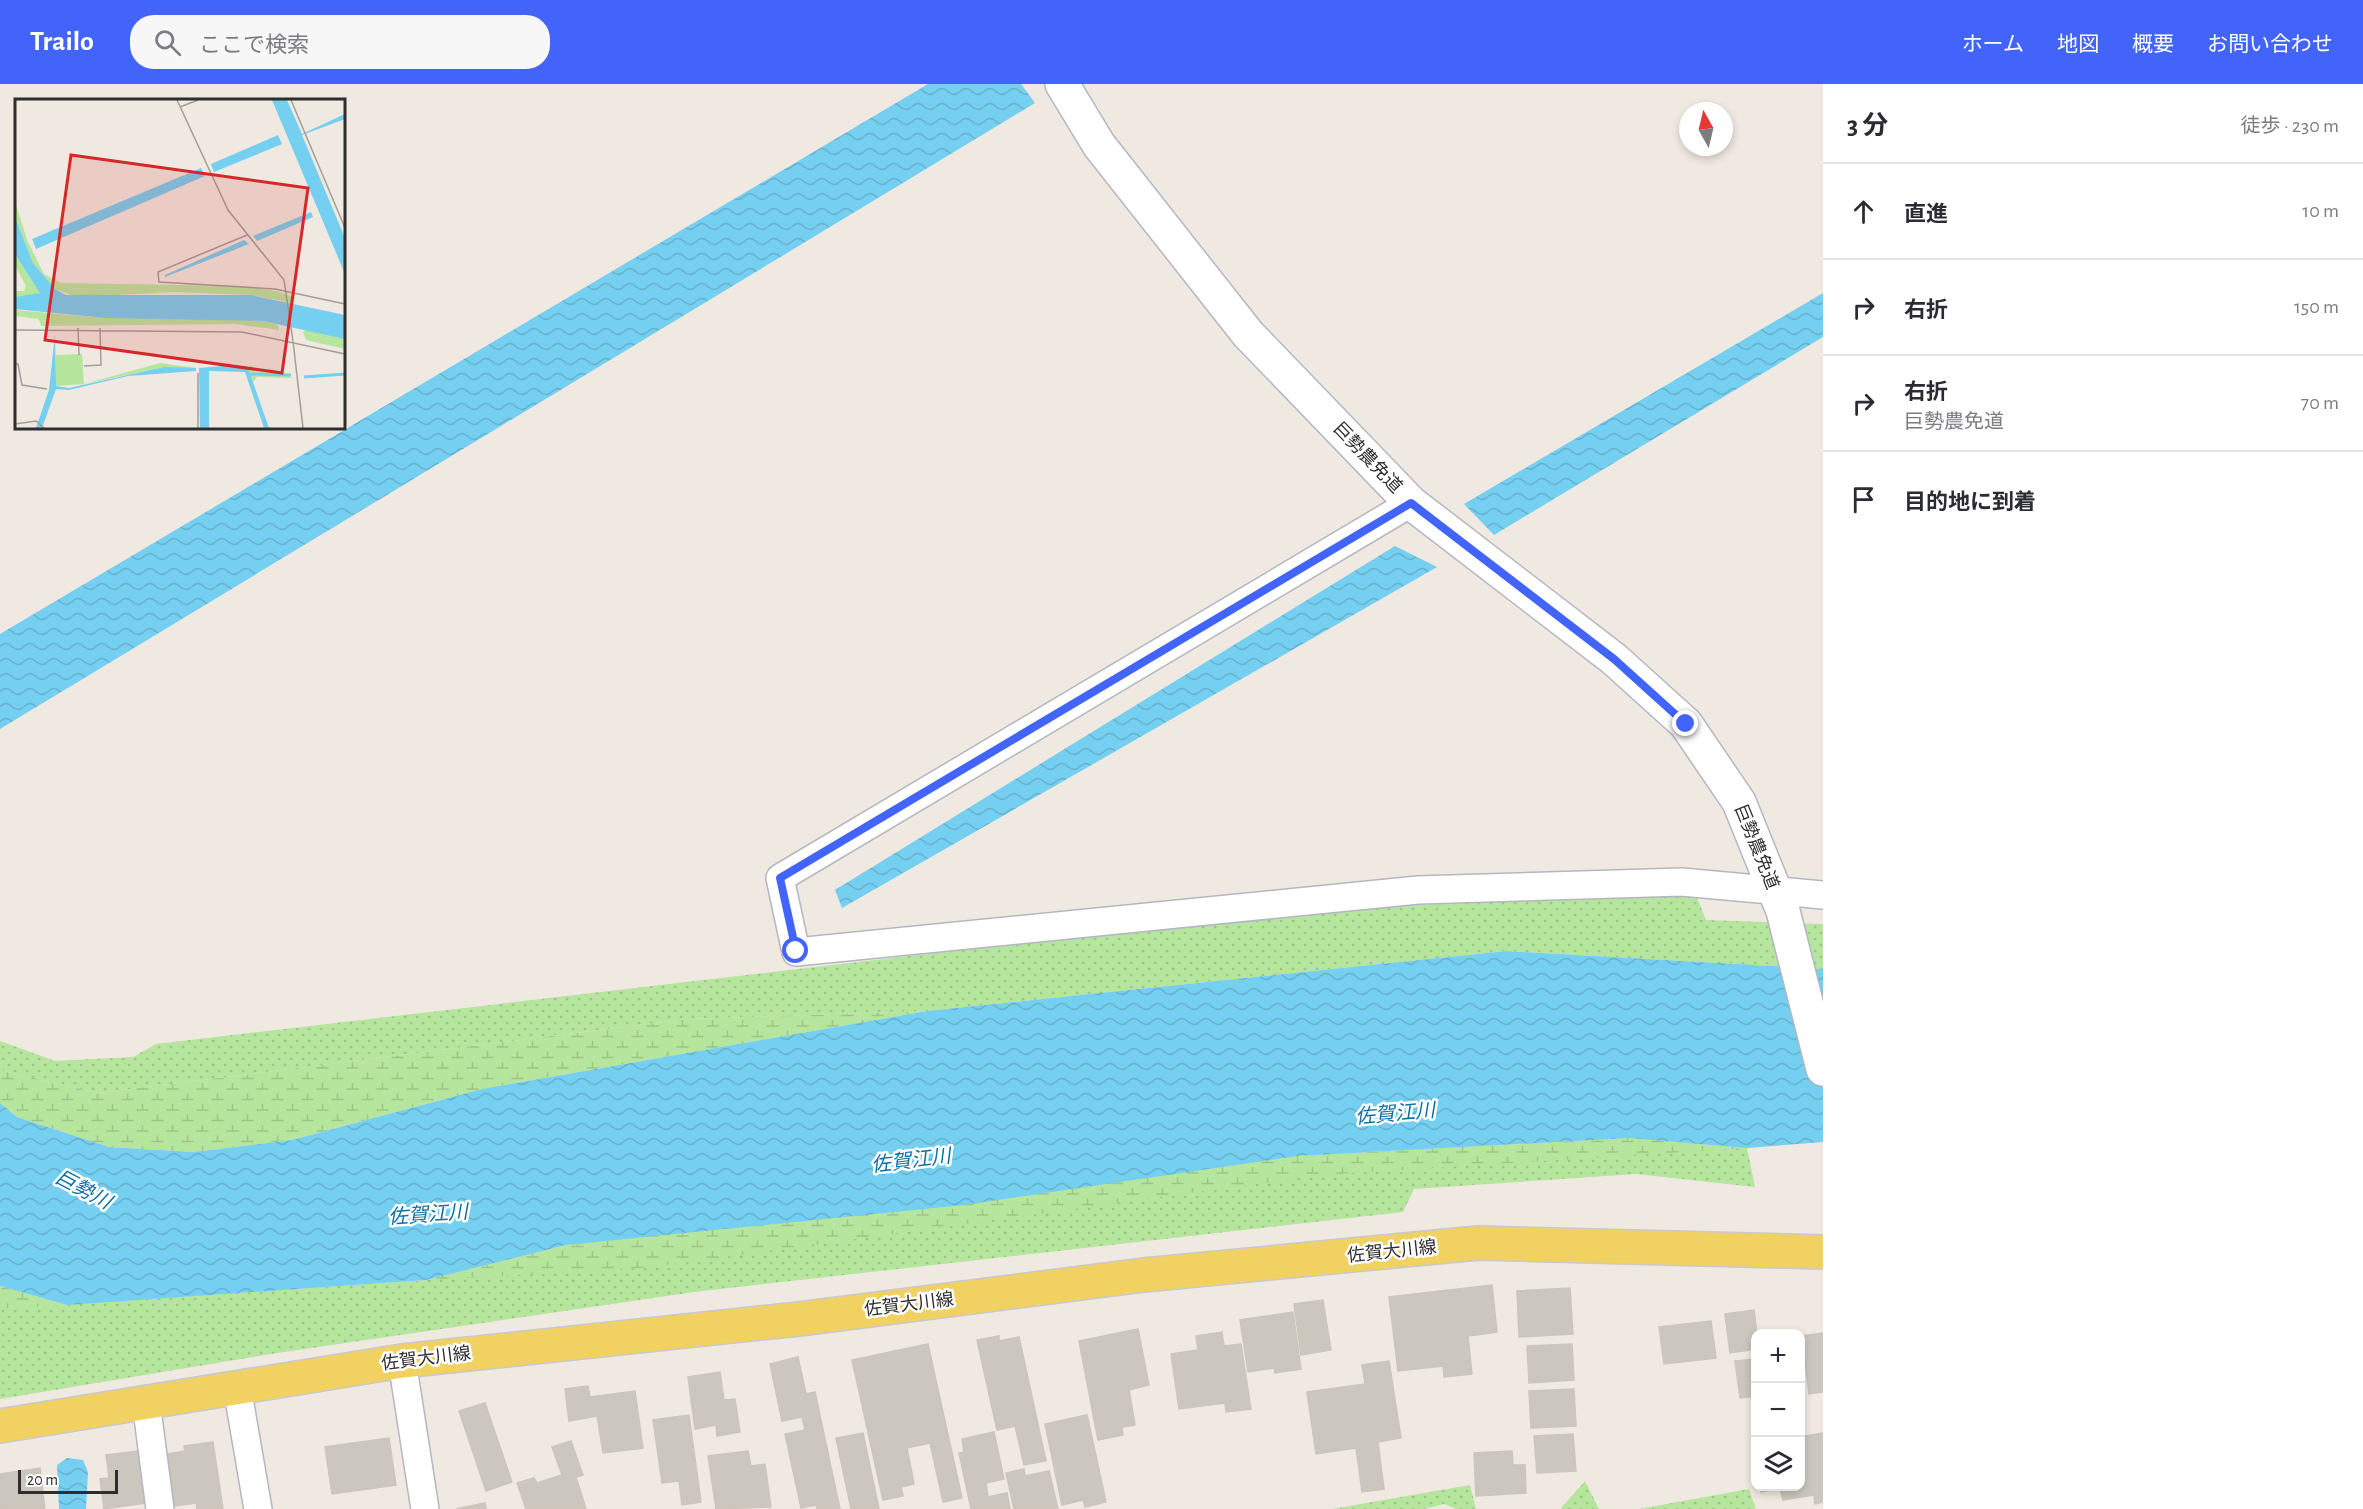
<!DOCTYPE html>
<html lang="ja">
<head>
<meta charset="utf-8">
<style>
  body { margin:0; font-family:"Alegreya Sans","Noto Sans JP",sans-serif; background:#f7f7f7; color:#2b2b33 }
  .controls { position:absolute; right:18px; bottom:18px; display:grid; overflow:hidden; border-radius:12px; box-shadow:0 3px 9px #0003 }
  .controls button { width:54px; height:54px; display:grid; place-items:center; padding:0; border:0; border-bottom:2px solid #e1e1e2; background:#fff; color:#2b2b33; font:30px sans-serif }
  .compass { position:absolute; left:1679px; top:18px; width:54px; height:54px; border-radius:50%; background:#fff; box-shadow:0 3px 9px #0003; rotate:352deg }
  .scale { position:absolute; left:18px; bottom:15px; width:100px; box-sizing:border-box; padding-left:6px; border:3px solid #2e2e2e; border-top:0; font-size:16px; line-height:21px; white-space:nowrap; color:#2e2e2e; -webkit-text-stroke:4px #fff; paint-order:stroke }
  .stop { position:absolute; width:18px; height:18px; margin:-14px; border:4px solid #4264fb; border-radius:50%; background:#fff }
  .stop.end { background:#4264fb; border-color:#fff; box-shadow:0 2px 6px #0008 }
  .list { margin:0; padding:0; list-style:none }
  h2 { display:flex; justify-content:space-between; align-items:center; height:78px; margin:0; padding:0 24px; font-size:26px }
  h2 small { font-size:20px; font-weight:400; color:#7c7c81 }
  .list li { display:grid; grid-template-columns:39px 1fr auto; gap:18px; align-items:center; box-sizing:border-box; height:96px; padding:0 24px; border-top:2px solid #e1e1e2 }
  .list b { display:block; font-size:22px; white-space:nowrap }
  .list p { margin:0; font-size:20px; white-space:nowrap; color:#7c7c81 }
  .list em { font-size:20px; font-style:normal; color:#7c7c81 }
  .icon { flex:none; width:33px; height:33px; fill:none; stroke:currentColor; stroke-width:2; stroke-linecap:round; stroke-linejoin:round }
  .map { position:relative; flex:none; width:1823px; height:1425px; overflow:hidden }
  header { display:flex; align-items:center; gap:36px; box-sizing:border-box; height:84px; padding:0 30px; background:#4264fb; color:#fff }
  header strong { font-size:28px }
  nav { display:flex; gap:33px; margin-inline-start:auto; font-size:21px }
  .search { width:420px; height:54px; background:#f7f7f7; display:flex; align-items:center; gap:15px; box-sizing:border-box; padding:0 21px; border-radius:24px; color:#7c7c81; font-size:22px }
  main { display:flex }
  aside { flex:1; background:#fff }
  .map>svg:first-child { display:block }
</style>
</head>
<body>
<header>
<strong>Trailo</strong>
<div class="search"><svg class="icon" aria-label="search" viewBox="0 0 24 24"><circle cx="10" cy="10" r="6"/><path d="M15 15l6 6"/></svg>ここで検索</div>
<nav><a>ホーム</a><a>地図</a><a>概要</a><a>お問い合わせ</a></nav>
</header>
<main>
<div class="map">
<svg width="1823" height="1425" viewBox="0 0 1823 1425">
  <defs>
    <pattern id="grass-dots" width="8" height="8" patternUnits="userSpaceOnUse" patternTransform="scale(1.5)"><rect width="8" height="8" fill="#b6e59e"/><path d="M2 2h.1M6 6h.1" fill="none" stroke="#9dc588" stroke-width="1.8" stroke-linecap="round"/></pattern>
    <pattern id="wetland-marsh" width="20" height="14" patternUnits="userSpaceOnUse" patternTransform="scale(1.5)"><rect width="20" height="14" fill="#b6e59e"/><path d="M1 5h8M5 5V1M11 12h8M15 12V8" fill="none" stroke="#9dc588"/></pattern>
    <pattern id="water-waves" width="16" height="10" patternUnits="userSpaceOnUse" patternTransform="scale(1.5)"><rect width="16" height="10" fill="#75cff0"/><path d="M0 5q4-4 8 0t8 0" fill="none" stroke="#66b2ce"/></pattern>
  </defs>
  <rect width="100%" height="100%" fill="#efe9e1"/>
  <path fill="url(#grass-dots)" d="M1696 811 1706 836 1823 840V885L1506 867 927 927 687 935 98 1009 0 986V957L55 977 133 973 156 960 1414 813Z
    M1629 1054 1747 1064 1755 1103 1636 1090 1414 1105 1403 1128 694 1208 277 1269 0 1315V1225L426 1196 566 1161 964 1121 1298 1072Z
    M1585 1397 1599 1425H1562L1561 1424Z
    M1470 1401 1476 1425H1456L1444 1420 1424 1425H1332Z
    M1749 1405 1756 1425H1639Z"/>
  <path fill="url(#wetland-marsh)" d="M927 927 482 1005 292 1056 194 1068 109 1063 17 1033 0 1019V986L98 1009 687 935Z
    M1629 1054 1747 1064 1322 1091 644 1184 426 1196 566 1161 1298 1072Z
    M0 1202 67 1221 0 1225Z"/>
  <path fill="url(#water-waves)" d="M928 0H1021L1035 19 0 645V550Z
    M1823 209V253L1494 451 1464 420Z
    M1395 462 1437 483 842 824 835 806Z
    M1506 867 1823 885V1058L1747 1064 1629 1054 1298 1072 964 1121 566 1161 426 1196 67 1221 0 1202V1019L17 1033 109 1063 194 1068 292 1056 482 1005 927 927Z
    M67 1374 83 1376 88 1388 86 1425H59L57 1381Z"/>
  <path fill="#cbc7bf" stroke="#cbc5ba" stroke-width="1.5" d="M1492 1201 1497 1248 1468 1252 1472 1290 1444 1293 1443 1282 1398 1287 1389 1213Z
    M1570 1204 1573 1250 1519 1253 1517 1207Z
    M1323 1216 1331 1266 1301 1271 1294 1220Z
    M1754 1226 1757 1250 1756 1265 1730 1269 1725 1230Z
    M1293 1228 1301 1285 1275 1289 1274 1284 1248 1288 1240 1236Z
    M1711 1237 1716 1274 1664 1280 1659 1243Z
    M1138 1245 1149 1301 1129 1306 1135 1341 1122 1343 1123 1351 1098 1356 1079 1257Z
    M1222 1248 1224 1262 1241 1260 1251 1325 1226 1328 1225 1319 1179 1325 1171 1270 1198 1266 1196 1252Z
    M1823 1249V1308L1809 1310 1802 1252Z
    M999 1252V1257L1019 1253 1046 1377 1024 1381 1015 1342 997 1346 977 1256Z
    M928 1260 962 1414 943 1418 930 1359 907 1364 914 1400 901 1403 903 1412 883 1416 852 1276Z
    M1572 1260 1574 1296 1529 1299 1527 1262Z
    M798 1273 806 1310 815 1308 840 1425H817L816 1421 801 1424 785 1350 805 1346 802 1333 782 1337 770 1280Z
    M1756 1275V1312L1740 1314 1735 1277Z
    M1389 1277 1401 1354 1378 1358 1384 1405 1362 1408 1356 1364 1316 1370 1307 1308 1365 1300 1362 1281Z
    M720 1288 724 1316 735 1315 740 1348 717 1352 716 1341 695 1345 688 1293Z
    M588 1302 590 1313 635 1307 643 1364 603 1369 597 1332 569 1337 565 1305Z
    M1574 1305 1576 1342 1531 1344 1529 1307Z
    M485 1319 512 1398 486 1407 459 1327Z
    M689 1331 701 1418 682 1421 679 1397 662 1399 653 1336Z
    M1087 1331 1106 1418 1085 1423 1083 1416 1062 1421 1045 1340Z
    M994 1348 1004 1395 986 1399 988 1413 1007 1409 1010 1425H971L959 1369 964 1368 962 1355Z
    M863 1349 879 1425H851L836 1354Z
    M1823 1349V1418L1815 1420 1814 1411 1783 1416 1780 1404 1761 1408 1760 1402H1800V1353Z
    M1573 1350 1576 1387 1537 1389 1534 1352Z
    M389 1354 396 1401 332 1410 325 1363Z
    M571 1357 583 1391 576 1393 586 1425H526L517 1399 534 1394 537 1399 562 1391 552 1363Z
    M213 1358 223 1425H197L196 1419 175 1422 167 1370 185 1367 184 1362Z
    M138 1367 145 1419 104 1425 100 1395 109 1394 106 1371Z
    M748 1367 751 1382 765 1380 771 1423 716 1425 708 1372Z
    M1512 1367 1513 1381H1525L1526 1409 1476 1412 1474 1369Z
    M40 1384 45 1425H0V1390Z
    M1024 1385 1025 1392 1049 1387 1058 1425H1014L1006 1389Z
    M485 1419 486 1425H456Z"/>
  <g fill="none" stroke-linecap="round" stroke-linejoin="round">
    <defs>
      <path id="street" d="M1411 419 780 794 796 868 1418 806 1682 798 1823 811
        M402 1277 425 1425
        M237 1303 258 1425
        M146 1318 160 1425"/>
      <path id="secondary" d="M1062 0 1099 61 1248 250 1411 419 1614 575 1686 640 1739 718 1783 827 1823 985"/>
      <path id="primary" d="M0 1342 402 1277 799 1235 1144 1191 1478 1159 1823 1168"/>
    </defs>
    <use href="#street" stroke="#b4b7c1" stroke-width="30"/>
    <use href="#secondary" stroke="#b4b7c1" stroke-width="36"/>
    <use href="#primary" stroke="#c9c9c9" stroke-width="36"/>
    <use href="#street" stroke="#fff" stroke-width="27"/>
    <use href="#secondary" stroke="#fff" stroke-width="33"/>
    <use href="#primary" stroke="#f2d163" stroke-width="33"/>
  </g>
  <g fill="none" stroke-linecap="round" stroke-linejoin="round">
    <path stroke="#4264fb" stroke-width="8" d="M796 867 780 794 1411 419 1614 575 1686 640"/>
  </g>
  <g text-anchor="middle" dominant-baseline="central" stroke-width="5" stroke-linejoin="round" paint-order="stroke">
    <g font-size="18" fill="#2e2e2e" stroke="#fff">
      <text transform="translate(1367 374) rotate(46)">巨勢農免道</text>
      <text transform="translate(1756 763) rotate(68)">巨勢農免道</text>
      <text transform="translate(1392 1168) rotate(-6)">佐賀大川線</text>
      <text transform="translate(909 1221) rotate(-7)">佐賀大川線</text>
      <text transform="translate(426 1275) rotate(-7)">佐賀大川線</text>
    </g>
    <g font-size="20" font-style="italic" fill="#0d6fa3" stroke="#fff">
      <text transform="translate(1395 1030) rotate(-5)">佐賀江川</text>
      <text transform="translate(911 1077) rotate(-7)">佐賀江川</text>
      <text transform="translate(83 1106) rotate(28)">巨勢川</text>
      <text transform="translate(428 1131) rotate(-4)">佐賀江川</text>
    </g>
  </g>
  <g transform="translate(15 15)">
    <rect width="330" height="330" fill="#efe9e1"/>
    <path d="M0 102 12 141 29 175 46 184 225 187 261 192 278 198V204L236 196 51 189 26 174 18 164 0 118ZM0 155 25 192 24 196 0 198V192H9L11 187 0 166ZM0 211 90 219H205L248 222 263 226 264 231 220 225 26 227 24 220 0 217ZM288 233 330 244V250L291 241ZM145 264 181 269H144L69 285ZM236 266 238 271 257 270 278 279 242 278 238 283 233 269Z" fill="#b6e59e"/>
    <path d="M26 174 51 189 160 193 62 198 40 190ZM109 217 205 219 263 226 90 219ZM294 229 330 240V244L288 233Z" fill="#b6e59e"/>
    <path d="M67 255 69 285 40 287 41 256Z" fill="#b6e59e"/>
    <path d="M257 1H272L287 35 330 15V20L287 36 330 139V175ZM263 36 267 45 199 73 196 65ZM186 69 190 77 21 150 17 140ZM296 113 298 118 242 142 238 137ZM0 118 18 164 40 190 51 196H236L330 216V240L248 222 90 219 0 210V198L25 194 0 155ZM229 141 234 145 150 178V176ZM40 235 41 287 54 289 149 268 181 269V272L113 277 54 291 41 290 27 329H21L34 291ZM218 266 233 269 254 329H249L230 273 194 272V329H185L184 269Z" fill="#75cff0"/>
    <path fill="none" stroke="#75cff0" stroke-width="3" d="M235 275 276 276M289 278 330 275"/>
    <path fill="none" stroke="#a29e99" stroke-width="1.5" d="M162 1 213 111 269 181 278 242M276 1 330 129M165 8 183 1M232 136 143 173 144 183 260 190 330 205M63 229 64 256M0 231 227 233 330 255M278 242 288 329M0 265H3L7 286 32 290M69 267 86 266 85 229M0 325 21 322 29 329M183 329V274"/>
    <path fill="#d62828" fill-opacity="0.15" stroke="#d62828" stroke-width="3" d="M56 56 293 89 267 274 30 241Z"/>
    <rect width="330" height="330" fill="none" stroke="#2e2e2e" stroke-width="3"/>
  </g>
</svg>
<div class="controls">
<button>+</button>
<button>−</button>
<button><svg class="icon" aria-label="layers" viewBox="0 0 24 24"><path d="M12 4l9 5-9 5-9-5zM3 14l9 5 9-5"/></svg></button>
</div>
<svg class="compass" viewBox="-18 -18 36 36"><path d="M0-13l5 13h-10z" fill="#e53935"/><path d="M0 13l5-13h-10z" fill="#7c7c81"/></svg>
<div class="scale">20 m</div>
<div class="stop" style="left:796px;top:867px"></div>
<div class="stop end" style="left:1686px;top:640px"></div>
</div>
<aside>
<h2>3 分<small>徒歩 · 230 m</small></h2>
<ul class="list">
<li><svg class="icon" aria-label="ahead" viewBox="0 0 24 24"><path d="M12 20V5M6 11l6-6 6 6"/></svg><div><b>直進</b></div><em>10 m</em></li>
<li><svg class="icon" aria-label="right" viewBox="0 0 24 24"><path d="M7 20v-9h11M14 6l5 5-5 5"/></svg><div><b>右折</b></div><em>150 m</em></li>
<li><svg class="icon" aria-label="right" viewBox="0 0 24 24"><path d="M7 20v-9h11M14 6l5 5-5 5"/></svg><div><b>右折</b><p>巨勢農免道</p></div><em>70 m</em></li>
<li><svg class="icon" aria-label="arrive" viewBox="0 0 24 24"><path d="M6 21V4h12l-3 4 3 4H6"/></svg><div><b>目的地に到着</b></div></li>
</ul>
</aside>
</main>
</body>
</html>
